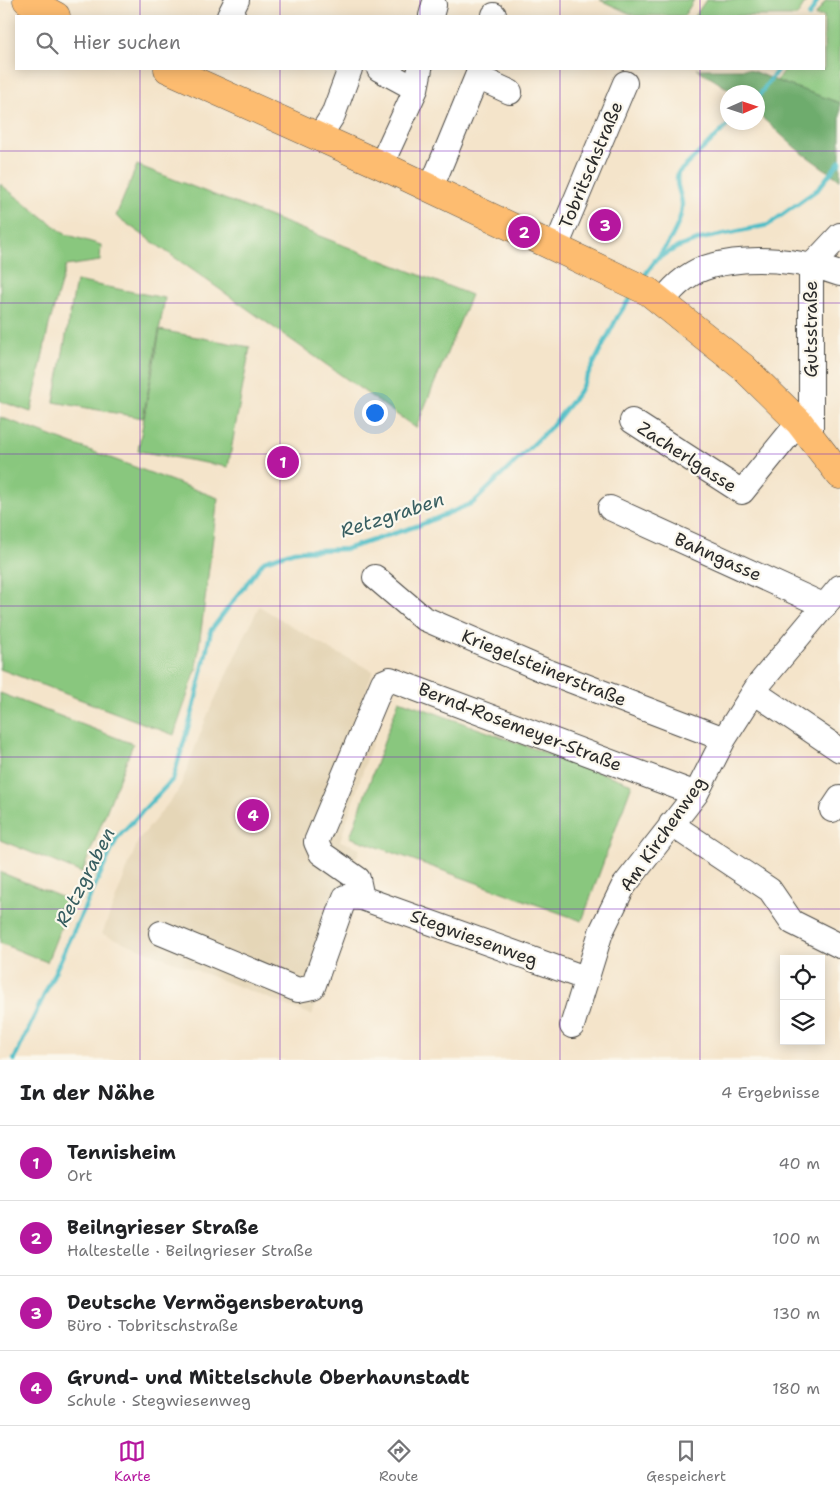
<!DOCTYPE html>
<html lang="de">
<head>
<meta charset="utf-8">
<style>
  body { margin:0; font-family:"Shantell Sans",sans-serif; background:#f2f2f2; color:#202124 }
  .controls { position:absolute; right:15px; bottom:15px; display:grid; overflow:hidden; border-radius:0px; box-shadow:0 2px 12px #0003 }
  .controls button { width:45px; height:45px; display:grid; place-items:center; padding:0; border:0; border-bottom:1px solid #e0e0e0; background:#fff; color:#202124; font:25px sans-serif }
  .compass { position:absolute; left:720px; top:85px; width:45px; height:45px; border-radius:50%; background:#fff; box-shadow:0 2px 12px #0003; rotate:87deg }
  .you { position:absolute; left:374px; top:412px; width:18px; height:18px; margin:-12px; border:4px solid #fff; border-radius:50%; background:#1a73e8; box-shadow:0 0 0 8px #1a73e833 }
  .badge { display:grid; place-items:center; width:32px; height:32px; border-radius:50%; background:#b5179e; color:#fff; font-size:16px; font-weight:700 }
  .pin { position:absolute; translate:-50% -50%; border:2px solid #fff; box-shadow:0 1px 5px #0006 }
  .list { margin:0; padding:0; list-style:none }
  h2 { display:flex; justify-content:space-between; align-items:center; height:65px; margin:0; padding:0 20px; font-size:21px }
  h2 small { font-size:16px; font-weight:400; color:#757577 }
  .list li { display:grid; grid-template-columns:32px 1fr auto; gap:15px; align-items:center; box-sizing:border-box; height:75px; padding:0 20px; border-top:1px solid #e0e0e0 }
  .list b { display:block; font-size:19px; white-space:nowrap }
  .list p { margin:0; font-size:16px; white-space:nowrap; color:#757577 }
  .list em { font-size:16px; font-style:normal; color:#757577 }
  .icon { flex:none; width:28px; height:28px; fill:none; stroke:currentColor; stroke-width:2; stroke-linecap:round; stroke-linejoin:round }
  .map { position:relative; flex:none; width:840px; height:1060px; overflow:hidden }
  .search { position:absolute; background:#fff; box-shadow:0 2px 12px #0003; left:15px; right:15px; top:15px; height:55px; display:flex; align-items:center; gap:12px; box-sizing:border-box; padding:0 18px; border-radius:0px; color:#757577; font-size:19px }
  .sheet { height:365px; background:#fff }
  nav { display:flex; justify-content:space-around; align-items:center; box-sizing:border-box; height:70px; border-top:1px solid #e0e0e0; background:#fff; font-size:14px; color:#757577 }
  nav a { display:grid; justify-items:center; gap:2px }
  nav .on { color:#b5179e }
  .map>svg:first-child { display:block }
</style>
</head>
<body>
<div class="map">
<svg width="840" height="1060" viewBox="0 0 840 1060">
  <rect width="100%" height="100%" fill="#fbf7ec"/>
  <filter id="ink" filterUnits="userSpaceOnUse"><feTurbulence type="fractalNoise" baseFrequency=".02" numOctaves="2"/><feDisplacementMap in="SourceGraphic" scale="10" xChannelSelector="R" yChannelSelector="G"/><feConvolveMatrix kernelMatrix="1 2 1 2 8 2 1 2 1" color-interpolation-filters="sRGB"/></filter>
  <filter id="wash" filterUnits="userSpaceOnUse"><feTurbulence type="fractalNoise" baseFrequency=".0096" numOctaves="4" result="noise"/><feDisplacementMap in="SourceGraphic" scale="20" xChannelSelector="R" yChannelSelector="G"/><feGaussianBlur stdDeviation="1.12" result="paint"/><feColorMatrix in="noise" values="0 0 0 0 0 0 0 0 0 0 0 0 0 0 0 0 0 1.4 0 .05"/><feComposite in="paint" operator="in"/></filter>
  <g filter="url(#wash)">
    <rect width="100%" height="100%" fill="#f4e4ca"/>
    <path fill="#e5d6b7" d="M259 606 329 649 373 671 356 719 377 728 340 841 360 848 327 937 338 941 312 1015 102 934 138 841 179 790 207 716Z"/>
    <path fill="#89c77e" stroke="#5a7954" d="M600 0H694L684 16H635Z
      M706 0H807L797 16H695Z
      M826 0H840V103L777 81 784 69H824V16H815Z
      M137 165 471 295 416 428 116 216Z
      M0 184 65 234 101 245 100 261 66 266 49 325 31 412 0 401Z
      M76 281 165 298 143 418 54 402Z
      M160 330 250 347 228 467 138 451Z
      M0 417 218 498 196 670 174 735 0 669Z
      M0 693 133 744 82 873 0 840Z
      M399 700 632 784 582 921 350 837Z
      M0 872 71 901 47 962 0 943Z"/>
    <path fill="#6eac6d" stroke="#4c6c4c" d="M697 69H748L777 81 840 103V180L798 150 758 114V92H733Z"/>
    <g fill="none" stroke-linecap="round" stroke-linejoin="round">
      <path stroke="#4ebdc6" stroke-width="4.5" d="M809 16 818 0
        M758 97 778 69
        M655 260 678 247 701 239 768 225 818 189 840 161
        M643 278C657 257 680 233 682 207 683 195 674 186 678 173L731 122
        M14 1060 117 838 173 779 194 707 211 630 264 561 294 551 346 549 420 525 473 503 553 425 579 392 618 316 632 295"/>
    </g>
  </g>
  <g filter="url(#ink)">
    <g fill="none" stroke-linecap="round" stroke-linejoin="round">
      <defs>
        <path id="minor" d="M229 16 237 0
          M431 16 434 5
          M494 16V15
          M379 69 416 89
          M477 77 510 92
          M319 137 333 115 350 69
          M381 165 416 89 420 69
          M431 188 480 69
          M556 247 625 83
          M662 302C674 286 690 271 711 266 751 255 801 260 840 274
          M632 421 742 492 799 422
          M811 435V274L812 265 840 235
          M610 508 825 606
          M375 577 423 618 541 669 724 739
          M754 692 840 750
          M832 810 840 798
          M671 824 770 890 792 922 840 946
          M362 898 358 879 321 853 316 842 383 682 390 679 696 794
          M161 933 298 990 313 987 345 897 362 898 585 978
          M572 1026 601 932 623 887 696 794 724 739 759 684 840 587"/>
        <path id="major" d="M27 0 56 16
          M168 69 381 165 649 292 743 367 799 422 840 475"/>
      </defs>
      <use href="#minor" stroke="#494743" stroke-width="26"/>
      <use href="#major" stroke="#494743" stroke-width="29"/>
      <use href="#minor" stroke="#fff" stroke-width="24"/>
      <use href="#major" stroke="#fdbc70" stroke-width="28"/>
    </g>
  </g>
  <path fill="none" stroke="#7b2cbf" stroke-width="1" stroke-opacity="0.55" d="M140 0V16M280 0V16M420 0V16M560 0V16M700 0V16M140 69V1060M280 69V1060M420 69V1060M560 69V1060M700 69V1060M0 151H840M0 303H840M0 454H840M0 606H840M0 757H840M0 909H840"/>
  <g text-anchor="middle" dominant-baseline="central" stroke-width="4.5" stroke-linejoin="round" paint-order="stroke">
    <g font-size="18" fill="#2b2b2b" stroke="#fbf7ec">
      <text transform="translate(591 165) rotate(-67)">Tobritschstraße</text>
      <text transform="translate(811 329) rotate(-90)">Gutsstraße</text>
      <text transform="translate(687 457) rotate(33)">Zacherlgasse</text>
      <text transform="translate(718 557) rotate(24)">Bahngasse</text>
      <text transform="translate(544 668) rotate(22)">Kriegelsteinerstraße</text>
      <text transform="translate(520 727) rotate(21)">Bernd-Rosemeyer-Straße</text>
      <text transform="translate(663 834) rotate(-55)">Am Kirchenweg</text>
      <text transform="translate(474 938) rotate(20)">Stegwiesenweg</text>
    </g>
    <g font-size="19" font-style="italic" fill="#375e61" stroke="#fbf7ec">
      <text transform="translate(392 515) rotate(-18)">Retzgraben</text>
      <text transform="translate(85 877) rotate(-63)">Retzgraben</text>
    </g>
  </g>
</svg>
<div class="controls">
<button><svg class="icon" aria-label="locate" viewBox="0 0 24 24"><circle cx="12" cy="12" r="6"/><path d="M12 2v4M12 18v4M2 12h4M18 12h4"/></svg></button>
<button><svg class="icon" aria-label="layers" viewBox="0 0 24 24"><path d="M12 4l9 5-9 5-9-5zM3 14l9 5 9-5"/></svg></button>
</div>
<svg class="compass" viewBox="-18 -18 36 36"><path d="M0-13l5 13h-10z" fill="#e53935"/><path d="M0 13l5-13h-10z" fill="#757577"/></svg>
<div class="you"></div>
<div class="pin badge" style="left:283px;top:462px">1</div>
<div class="pin badge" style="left:524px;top:232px">2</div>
<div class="pin badge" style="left:605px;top:225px">3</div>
<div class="pin badge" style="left:253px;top:815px">4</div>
<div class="search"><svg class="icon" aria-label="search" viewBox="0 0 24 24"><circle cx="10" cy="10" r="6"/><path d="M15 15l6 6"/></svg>Hier suchen</div>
</div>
<section class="sheet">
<h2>In der Nähe<small>4 Ergebnisse</small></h2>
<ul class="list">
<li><span class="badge">1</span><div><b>Tennisheim</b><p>Ort</p></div><em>40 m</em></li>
<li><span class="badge">2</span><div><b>Beilngrieser Straße</b><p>Haltestelle · Beilngrieser Straße</p></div><em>100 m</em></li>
<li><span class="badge">3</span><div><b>Deutsche Vermögensberatung</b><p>Büro · Tobritschstraße</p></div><em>130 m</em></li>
<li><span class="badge">4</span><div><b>Grund- und Mittelschule Oberhaunstadt</b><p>Schule · Stegwiesenweg</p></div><em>180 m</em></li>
</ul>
</section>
<nav>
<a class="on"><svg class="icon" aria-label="map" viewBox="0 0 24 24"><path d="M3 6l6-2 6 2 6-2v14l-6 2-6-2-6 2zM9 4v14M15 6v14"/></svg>Karte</a>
<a><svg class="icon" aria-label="directions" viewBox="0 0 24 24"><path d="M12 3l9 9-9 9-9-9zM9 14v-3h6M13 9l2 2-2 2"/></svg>Route</a>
<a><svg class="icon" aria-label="saved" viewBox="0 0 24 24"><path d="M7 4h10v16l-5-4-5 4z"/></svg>Gespeichert</a>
</nav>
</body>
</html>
